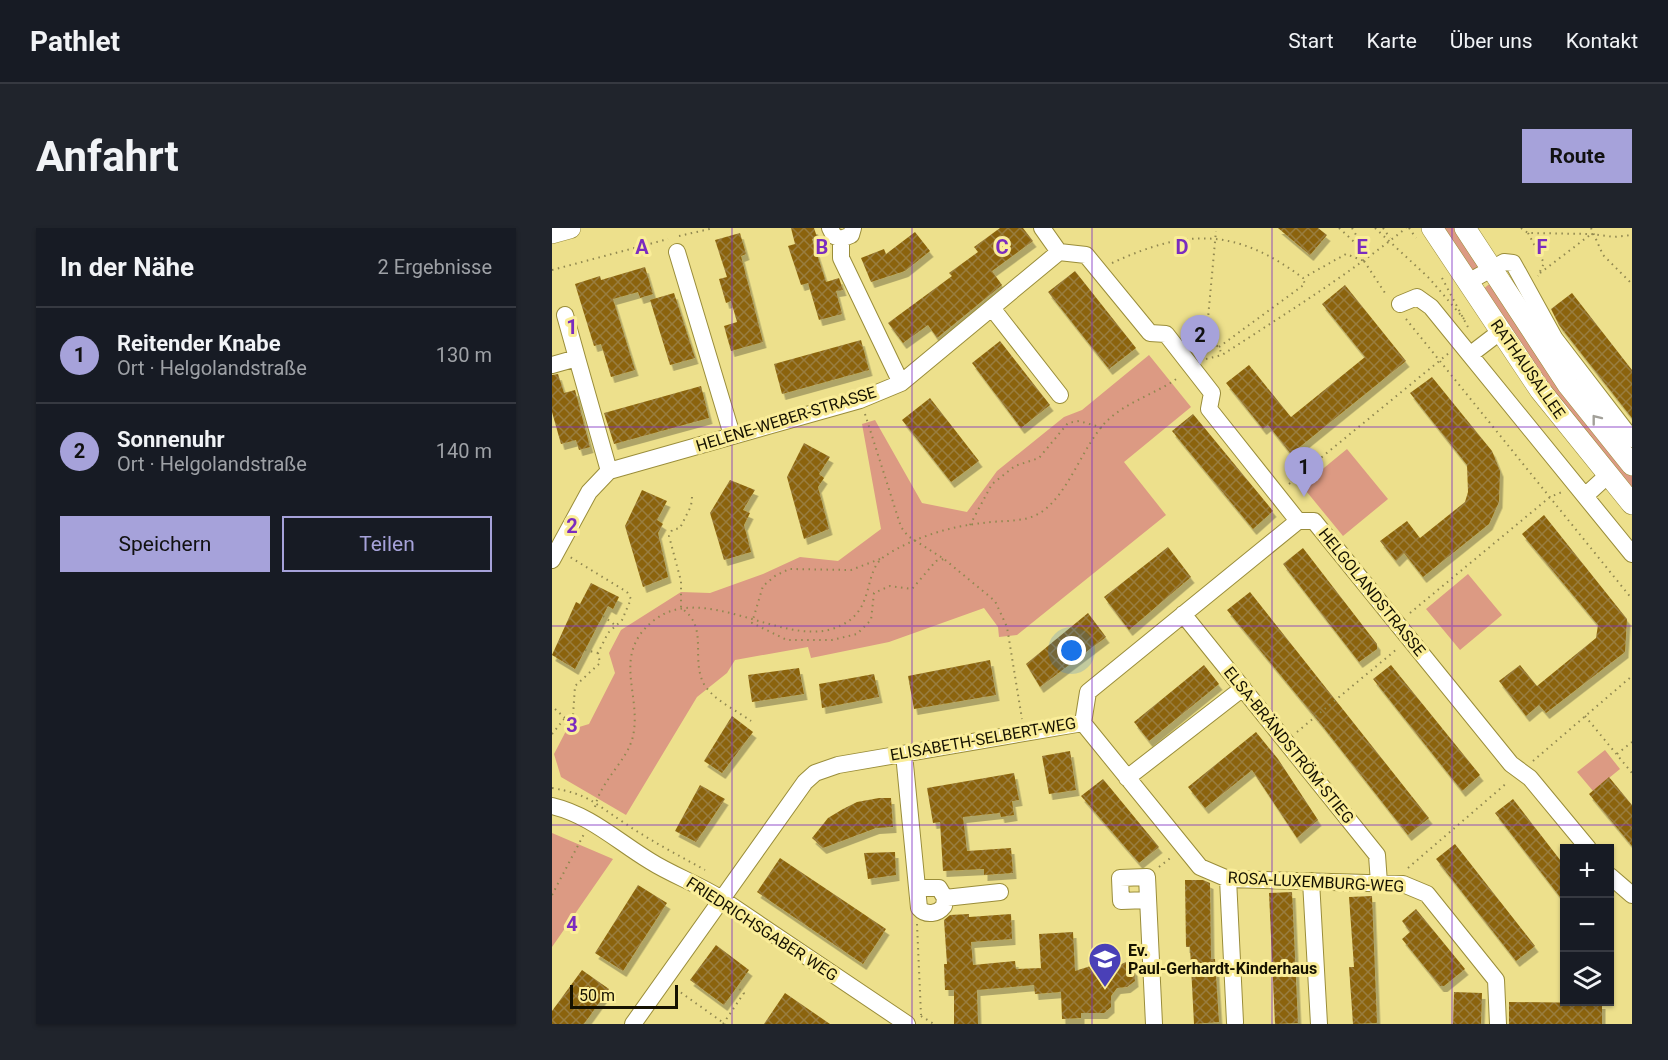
<!DOCTYPE html>
<html lang="de">
<head>
<meta charset="utf-8">
<style>
  body { margin:0; font-family:Roboto,sans-serif; background:#20242c; color:#f1f3f6 }
  .controls { position:absolute; right:18px; bottom:18px; display:grid; overflow:hidden; border-radius:0px; box-shadow:0 2px 4px #0004 }
  .controls button { width:54px; height:54px; display:grid; place-items:center; padding:0; border:0; border-bottom:2px solid #363941; background:#171b24; color:#f1f3f6; font:30px sans-serif }
  .scale { position:absolute; left:18px; bottom:15px; width:108px; box-sizing:border-box; padding-left:6px; border:3px solid #161200; border-top:0; font-size:16px; line-height:21px; white-space:nowrap; color:#161200; -webkit-text-stroke:4px #faed99; paint-order:stroke }
  .you { position:absolute; left:520px; top:423px; width:21px; height:21px; margin:-15px; border:4px solid #fff; border-radius:50%; background:#1a73e8; box-shadow:0 0 0 9px #1a73e833 }
  .badge { display:grid; place-items:center; width:39px; height:39px; border-radius:50%; background:#a6a2da; color:#111; font-size:20px; font-weight:700 }
  .pin { position:absolute; translate:-50% -50px; filter:drop-shadow(0 2px 3px #0008) }
  .pin::after { content:''; position:absolute; top:32px; width:21px; height:18px; background:inherit; clip-path:polygon(0 0,100% 0,50% 100%) }
  .list { margin:0; padding:0; list-style:none }
  h2 { display:flex; justify-content:space-between; align-items:center; height:78px; margin:0; padding:0 24px; font-size:26px }
  h2 small { font-size:20px; font-weight:400; color:#9ea1a6 }
  .list li { display:grid; grid-template-columns:39px 1fr auto; gap:18px; align-items:center; box-sizing:border-box; height:96px; padding:0 24px; border-top:2px solid #363941 }
  .list b { display:block; font-size:22px; white-space:nowrap }
  .list p { margin:0; font-size:20px; white-space:nowrap; color:#9ea1a6 }
  .list em { font-size:20px; font-style:normal; color:#9ea1a6 }
  .actions { display:flex; gap:12px; padding:18px 24px }
  .actions a { flex:1; padding:14px 0; border:2px solid #a6a2da; border-radius:0px; text-align:center; font-size:21px; color:#a6a2da }
  .actions .main { background:#a6a2da; color:#111 }
  .icon { flex:none; width:33px; height:33px; fill:none; stroke:currentColor; stroke-width:2; stroke-linecap:round; stroke-linejoin:round }
  .map { position:relative; flex:none; width:1080px; height:796px; overflow:hidden; border-radius:0px }
  header { display:flex; align-items:center; gap:36px; box-sizing:border-box; height:84px; padding:0 30px; background:#171b24; border-bottom:2px solid #363941 }
  header strong { font-size:28px }
  nav { display:flex; gap:33px; margin-inline-start:auto; font-size:21px }
  .intro { display:flex; align-items:center; justify-content:space-between; box-sizing:border-box; height:144px; padding:0 36px }
  h1 { margin:0; font-size:42px }
  .button { padding:15px 27px; border-radius:0px; background:#a6a2da; color:#111; font-size:21px; font-weight:700 }
  main { display:flex; gap:36px; padding:0 36px }
  aside { flex:1; background:#171b24; border-radius:0px; box-shadow:0 2px 4px #0004 }
  .map>svg:first-child { display:block }
</style>
</head>
<body>
<header>
<strong>Pathlet</strong>
<nav><a>Start</a><a>Karte</a><a>Über uns</a><a>Kontakt</a></nav>
</header>
<div class="intro"><h1>Anfahrt</h1><a class="button">Route</a></div>
<main>
<aside>
<h2>In der Nähe<small>2 Ergebnisse</small></h2>
<ul class="list">
<li><span class="badge">1</span><div><b>Reitender Knabe</b><p>Ort · Helgolandstraße</p></div><em>130 m</em></li>
<li><span class="badge">2</span><div><b>Sonnenuhr</b><p>Ort · Helgolandstraße</p></div><em>140 m</em></li>
</ul>
<div class="actions"><a class="main">Speichern</a><a>Teilen</a></div>
</aside>
<div class="map">
<svg width="1080" height="796" viewBox="0 0 1080 796">
  <defs>
    <pattern id="building-cross-hatch" width="8" height="8" patternUnits="userSpaceOnUse" patternTransform="scale(1.5)"><rect width="8" height="8" fill="#8b640e"/><path d="M0 0l8 8M0 8l8-8" fill="none" stroke="#997d3f"/></pattern>
    <filter id="shadow"><feDropShadow dx="3.5" dy="6" stdDeviation="0" flood-color="#0004"/></filter>
  </defs>
  <rect width="100%" height="100%" fill="#ede08c"/>
  <path fill="#dc9a83" d="M888 0H907L931 38 918 47Z
    M941 53 1080 247V264L1003 169 930 62Z
    M597 127 639 179 572 234 614 287 465 407 447 409 446 399 432 380 337 414 259 430 256 419 183 432 175 445 145 469 74 587 9 549 2 526 14 503 37 496 63 445 57 425 69 402 129 364 158 365 211 346 248 329 286 333 329 301 310 196 323 192 370 275 415 284 445 243 512 189 530 182Z
    M795 221 836 271 791 308 750 258Z
    M916 346 950 387 908 422 874 381Z
    M1053 522 1068 541 1041 563 1025 544Z
    M0 605 61 631 0 719Z"/>
  <path fill="url(#building-cross-hatch)" filter="url(#shadow)" d="M239 0H262L265 9 260 11 274 54 287 50 291 62 284 63 290 86 267 92 256 55 249 57 236 18 243 16Z
    M448 0H471L481 13 440 43 450 57 385 110 376 97 351 115 336 95 400 48 397 45 426 24 422 19Z
    M726 0H766L775 7 758 27Z
    M363 4 378 23 353 43 319 54 309 30 332 21 334 26Z
    M188 5 194 26 189 28 211 114 179 123 172 98 185 94 179 73 174 75 167 51 175 49 163 12Z
    M93 39 101 66 88 70 86 64 61 71 83 142 59 149 49 116 42 118 23 56 48 48 49 52Z
    M523 43 584 120 557 141 496 64Z
    M793 57 854 133 739 226 716 197 711 201 674 155 697 137 739 189 813 129 770 76Z
    M122 65 143 130 118 137 98 72Z
    M1020 65 1080 142V190L1007 97 999 81Z
    M309 112 317 142 230 166 222 136Z
    M448 113 498 177 469 200 420 135Z
    M6 146 12 165 23 162 38 219 27 222 24 212 9 216 0 184V147Z
    M880 149 940 223 948 243 947 274 937 296 871 349 852 325 844 333 828 313 855 293 868 310 913 274 916 264 915 237 858 165Z
    M149 158 157 190 62 216 52 185Z
    M378 170 427 233 399 254 350 192Z
    M641 186 721 283 701 301 620 203Z
    M252 215 278 229 267 246 272 250 266 259 277 301 252 311 235 249Z
    M178 252 203 262 191 282 198 285 192 297 199 324 172 332 158 285Z
    M90 262 115 273 105 292 111 296 106 305 116 349 91 359 73 298Z
    M992 287 1075 391 1073 424 994 485 987 477 974 488 947 453 968 437 985 458 1044 410 1046 397 970 306Z
    M616 319 639 349 577 402 552 369Z
    M751 320 825 416V421L807 434 731 336Z
    M39 355 67 369 61 381 56 378 23 441 0 427 24 374 28 376Z
    M698 364 877 590 856 607 768 495 675 382Z
    M536 385 554 409 488 459 474 436Z
    M438 432 444 467 362 481 356 448Z
    M652 437 667 456 597 513 582 494Z
    M839 437 928 547 910 563 821 451Z
    M247 440 252 466 200 474 196 447Z
    M322 446 327 469 270 480 267 456Z
    M180 488 201 504 170 545 152 533Z
    M704 504 726 531 766 592 745 610 700 542 653 580 636 559Z
    M518 523 524 562 497 566 490 528Z
    M462 545 467 572 460 573 462 587 449 589 448 585 411 589 415 623 459 620 461 645 432 647V641L391 643 388 594 381 595 375 560Z
    M1057 549 1080 577V618L1037 566Z
    M551 551 607 619 587 635 529 568Z
    M148 557 173 571 144 614 123 603Z
    M327 570H339L341 599 324 600 271 620 260 610 276 590 291 581 305 574Z
    M961 571 1012 637V674L943 585Z
    M903 616 983 718 964 733 884 631Z
    M343 624 344 647 316 651 312 625Z
    M228 630 334 701 311 736 205 664Z
    M633 652H651L658 655 659 731H663L667 794 642 796 638 719H634Z
    M86 657 115 675 71 743 43 725Z
    M740 664 746 795 723 796 717 665Z
    M820 668 825 795 801 796 797 739H802L797 669Z
    M864 681 913 741 892 758H888L850 711 858 704 850 693Z
    M417 686V689L459 686 460 711 419 714 421 737 463 733 464 741 489 740 487 706 521 704 523 743 548 735 559 741 574 734 582 742 583 753 575 759 565 760 559 768V779L552 785H529V790L510 791 509 764 483 766 482 757 425 762 426 796H402V762H393L392 736H395L392 692 398 687Z
    M164 717 197 742 172 777 138 752Z
    M30 742 57 761 32 796H0V783Z
    M902 764 930 765 929 796H901Z
    M233 765 278 796H212Z
    M957 774 1050 775V796H957Z"/>
  <g fill="none" stroke-linecap="round" stroke-linejoin="round">
    <defs>
      <path id="minor" d="M278 0 282 8 289 11 299 7 301 0
        M490 0 507 24 534 27 598 105 614 106 660 165 657 181 746 293H762L959 536 978 550 1036 620
        M289 11V30L349 155
        M125 24 180 207
        M916 54 952 34 961 35 1003 111 1080 211
        M848 76 865 69 879 79 1080 326
        M440 80 508 167
        M13 87 25 130
        M919 126 949 103
        M0 137 25 130 57 243
        M1033 268 1056 247
        M0 332 37 264 57 243 308 172 349 155 507 24
        M631 386 825 627 827 655
        M531 495 648 639 676 651 851 656 875 666 944 752 946 796
        M352 526 367 680C374 688 386 686 392 678L393 670
        M575 550 691 460
        M0 578C38 587 65 613 98 633 120 647 146 656 168 670L355 796
        M1058 648 1080 667
        M676 651 683 794
        M759 653 767 796
        M365 660H387L393 670 448 664
        M596 672 569 673 568 650 595 649 602 796
        M81 796 253 554 263 545 286 537 531 495 536 464 746 293"/>
      <path id="major" d="M880 0 988 162 1080 276
        M913 0 1016 157 1080 237
        M0 5 18 0"/>
    </defs>
    <use href="#minor" stroke="#9a8d3a" stroke-width="18"/>
    <use href="#major" stroke="#9a8d3a" stroke-width="22"/>
    <path stroke="#918850" stroke-width="2" stroke-dasharray="1.5 4.5" stroke-linecap="butt" d="M787 0 811 22
      M800 0 810 17 812 33 835 68
      M823 0 877 50 913 92
      M831 0 838 10
      M857 0 864 10
      M969 0 976 5 1039 6 1062 9 1080 7
      M1039 0 1051 27 1080 56
      M976 5 992 35 986 48
      M127 8 162 0
      M560 35C636 0 684 0 751 50L794 26 812 33
      M0 42 116 11
      M988 45 1038 7
      M890 50 918 103
      M854 91 1080 371
      M654 112 667 119 670 127
      M667 119 753 56 751 51
      M649 128 654 112 664 3
      M654 131 670 127C733 86 796 47 854 0
      M313 186 349 299 356 308 392 331 443 373 455 399 470 491
      M737 256 897 125
      M140 269 139 278 128 300 120 302 117 308 129 353V380C156 398 140 426 150 452 157 470 184 482 199 493
      M418 297 440 256 463 238 487 230 516 195 527 193 551 200
      M328 331 299 342 237 341 223 348 211 358 200 395 235 412H280L305 406 319 392 322 365 338 358 360 361 384 333 392 331
      M858 385 998 269 1010 264
      M51 388 63 397
      M33 422 46 425
      M3 481 13 490
      M1033 488 1080 545
      M745 504 845 421
      M0 506 13 490 21 488 23 458 48 435 46 425 56 405 70 392 79 371 75 364 18 329
      M1065 526 1080 514
      M981 533 1080 448
      M0 560C36 566 42 575 71 594 97 612 126 627 153 642
      M43 579C49 552 76 532 81 508 90 467 59 427 101 393 150 353 228 417 280 401 327 386 308 345 333 328 360 310 399 298 431 295 449 292 472 295 488 285 518 266 532 213 557 191 578 172 606 165 627 149
      M607 639 621 628
      M856 640 956 554
      M0 667 32 606
      M365 696 369 787
      M124 761 173 796
      M369 788 382 796
      M171 796 192 765 185 759"/>
    <use href="#minor" stroke="#fff" stroke-width="16"/>
    <use href="#major" stroke="#fff" stroke-width="21"/>
  </g>
  <defs><path id="oneway-chevron" d="M-2-3.5L2.5 0L-2 3.5" fill="none" stroke-width="1.6" stroke-linecap="round" stroke-linejoin="round" transform="scale(1.5)"/></defs>
  <use stroke="#a2a099" href="#oneway-chevron" transform="translate(1044 191) rotate(-128)"/>
  <path fill="none" stroke="#7b2cbf" stroke-width="1.5" stroke-opacity="0.55" d="M180 0V796M360 0V796M540 0V796M720 0V796M900 0V796M0 199H1080M0 398H1080M0 597H1080"/>
  <defs>
    <symbol id="school-pin" viewBox="-11 -11 22 30"><path d="M0 17L-7.5 6A9.5 9.5 0 1 1 7.5 6Z" fill="#4a40b7" stroke="#faed99"/><path d="M0-5L7-2L0 1L-7-2ZM-4 1L0 2.5L4 1V4Q0 6-4 4Z" fill="#fff"/></symbol>
  </defs>
  <g fill-rule="evenodd">
    <use href="#school-pin" x="534" y="712" width="38" height="52"/>
  </g>
  <g text-anchor="middle" dominant-baseline="central" stroke-width="6" stroke-linejoin="round" paint-order="stroke">
    <g font-size="16" fill="#161200" stroke="#faed99">
      <text transform="translate(976 141) rotate(55)">RATHAUSALLEE</text>
      <text transform="translate(234 191) rotate(-17)">HELENE-WEBER-STRASSE</text>
      <text transform="translate(820 364) rotate(51)">HELGOLANDSTRASSE</text>
      <text transform="translate(431 511) rotate(-10)">ELISABETH-SELBERT-WEG</text>
      <text transform="translate(737 517) rotate(51)">ELSA-BRÄNDSTRÖM-STIEG</text>
      <text transform="translate(764 654) rotate(3)">ROSA-LUXEMBURG-WEG</text>
      <text transform="translate(210 701) rotate(33)">FRIEDRICHSGABER WEG</text>
    </g>
    <g font-size="16" font-weight="bold" fill="#161200" stroke="#faed99" text-anchor="start">
      <text x="576" y="722">Ev.<tspan x="576" dy="18">Paul-Gerhardt-Kinderhaus</tspan></text>
    </g>
  </g>
  <g font-size="20" text-anchor="middle" font-weight="bold" fill="#7b2cbf" stroke="#faed99" stroke-width="6" stroke-linejoin="round" paint-order="stroke">
    <text x="90" y="26">A</text>
    <text x="270" y="26">B</text>
    <text x="450" y="26">C</text>
    <text x="630" y="26">D</text>
    <text x="810" y="26">E</text>
    <text x="990" y="26">F</text>
    <text x="20" y="106">1</text>
    <text x="20" y="305">2</text>
    <text x="20" y="504">3</text>
    <text x="20" y="703">4</text>
  </g>
</svg>
<div class="controls">
<button>+</button>
<button>−</button>
<button><svg class="icon" aria-label="layers" viewBox="0 0 24 24"><path d="M12 4l9 5-9 5-9-5zM3 14l9 5 9-5"/></svg></button>
</div>
<div class="scale">50 m</div>
<div class="you"></div>
<div class="pin badge" style="left:752px;top:269px">1</div>
<div class="pin badge" style="left:648px;top:137px">2</div>
</div>
</main>
</body>
</html>
